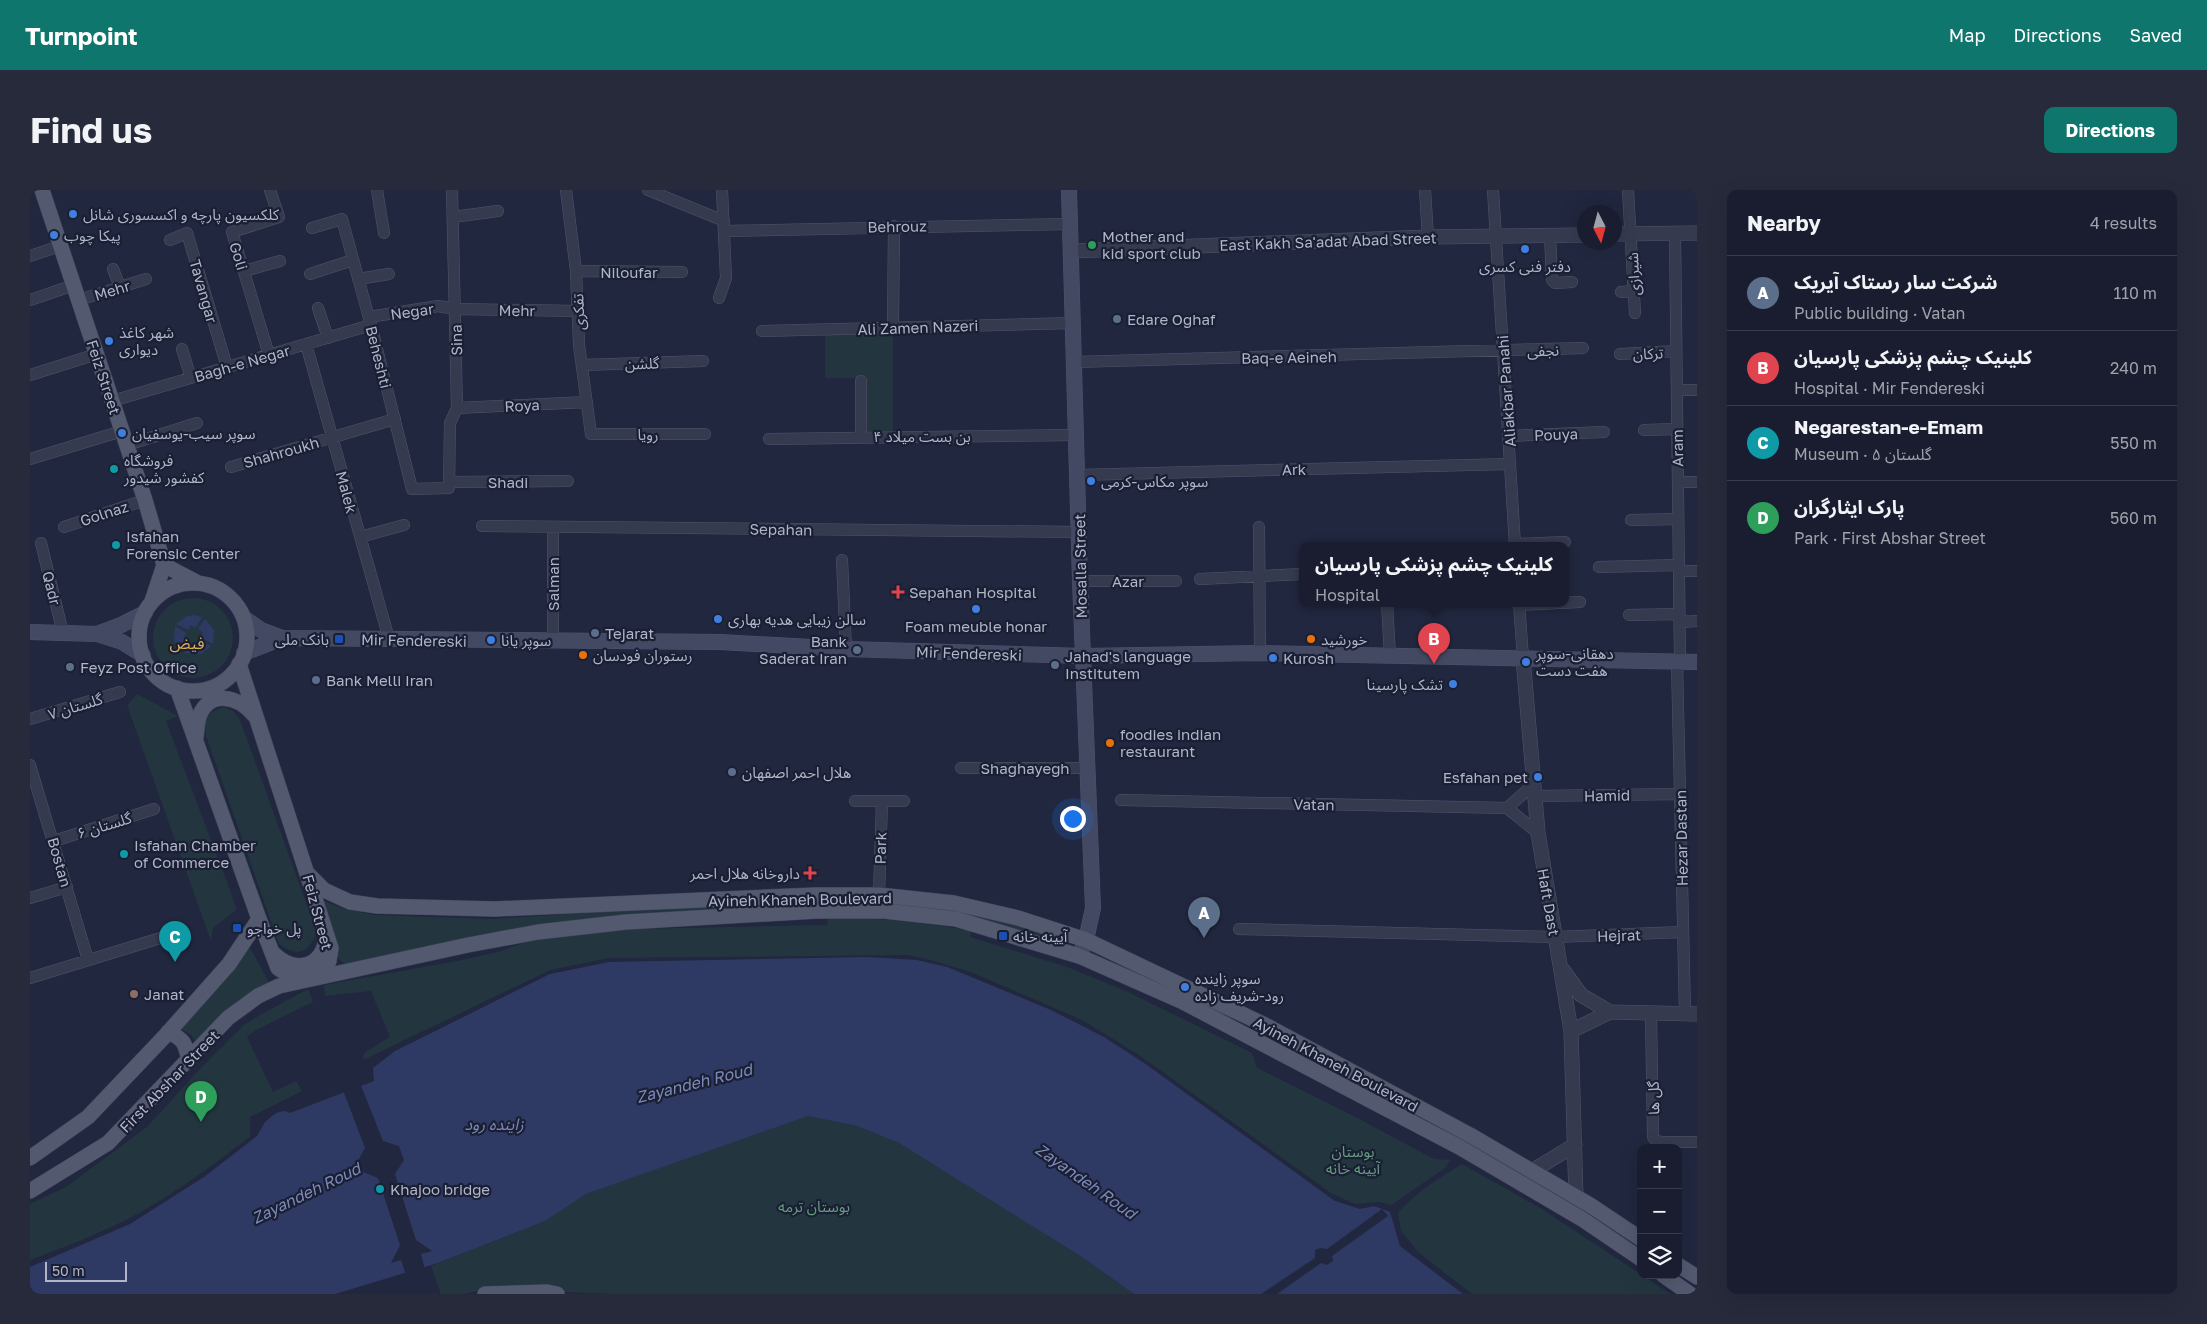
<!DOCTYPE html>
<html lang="en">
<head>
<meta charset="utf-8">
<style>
  body { margin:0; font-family:"Golos Text","Noto Sans Arabic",sans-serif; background:#262a3b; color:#f1f3f6 }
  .controls { position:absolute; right:15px; bottom:15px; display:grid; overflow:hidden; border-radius:10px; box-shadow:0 5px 20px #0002 }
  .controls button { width:45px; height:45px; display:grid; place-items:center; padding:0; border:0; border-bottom:1px solid #373b4b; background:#191d2f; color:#f1f3f6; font:25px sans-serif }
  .compass { position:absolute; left:1547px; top:15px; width:45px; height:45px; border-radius:50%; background:#191d2f; box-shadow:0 5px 20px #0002; rotate:174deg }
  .scale { position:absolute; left:15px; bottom:12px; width:82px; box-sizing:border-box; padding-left:5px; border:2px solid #b1b5ca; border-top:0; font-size:14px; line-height:18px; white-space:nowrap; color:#b1b5ca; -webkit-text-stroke:4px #1a1f34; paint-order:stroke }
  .you { position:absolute; left:1042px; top:628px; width:18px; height:18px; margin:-12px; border:4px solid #fff; border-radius:50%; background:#1a73e8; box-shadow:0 0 0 8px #1a73e833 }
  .badge { display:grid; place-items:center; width:32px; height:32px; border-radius:50%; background:#0f766e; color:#fff; font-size:16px; font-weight:700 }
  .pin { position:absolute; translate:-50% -41px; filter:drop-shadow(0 1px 2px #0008) }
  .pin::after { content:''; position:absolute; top:26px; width:18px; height:15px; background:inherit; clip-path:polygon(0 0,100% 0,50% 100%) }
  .popup { position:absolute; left:1269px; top:352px; width:270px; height:65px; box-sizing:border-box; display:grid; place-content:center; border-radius:10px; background:#191d2f; filter:drop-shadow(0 1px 4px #0005); font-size:16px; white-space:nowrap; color:#9fa2aa }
  .popup b { font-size:19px; color:#f1f3f6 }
  .popup::after { content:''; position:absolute; left:50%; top:100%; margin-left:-10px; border:10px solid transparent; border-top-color:#191d2f }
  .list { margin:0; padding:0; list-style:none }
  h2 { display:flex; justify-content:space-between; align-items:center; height:65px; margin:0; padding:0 20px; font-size:21px }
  h2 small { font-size:16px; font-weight:400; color:#9fa2aa }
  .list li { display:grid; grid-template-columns:32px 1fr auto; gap:15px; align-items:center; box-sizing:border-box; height:75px; padding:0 20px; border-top:1px solid #373b4b }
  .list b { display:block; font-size:19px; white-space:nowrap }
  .list p { margin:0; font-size:16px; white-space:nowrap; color:#9fa2aa }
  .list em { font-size:16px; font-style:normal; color:#9fa2aa }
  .icon { flex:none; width:28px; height:28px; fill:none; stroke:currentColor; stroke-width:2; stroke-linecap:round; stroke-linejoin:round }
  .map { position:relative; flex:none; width:1667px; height:1104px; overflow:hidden; border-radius:10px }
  header { display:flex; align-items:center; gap:30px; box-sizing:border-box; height:70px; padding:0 25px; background:#0f766e; color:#fff }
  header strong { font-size:24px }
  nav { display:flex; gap:28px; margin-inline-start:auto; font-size:18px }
  .intro { display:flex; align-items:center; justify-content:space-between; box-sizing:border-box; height:120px; padding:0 30px }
  h1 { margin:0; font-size:35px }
  .button { padding:12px 22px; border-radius:10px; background:#0f766e; color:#fff; font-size:18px; font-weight:700 }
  main { display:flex; gap:30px; padding:0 30px }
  aside { flex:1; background:#191d2f; border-radius:10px; box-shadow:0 5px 20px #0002 }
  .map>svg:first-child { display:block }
</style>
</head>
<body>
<header>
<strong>Turnpoint</strong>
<nav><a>Map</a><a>Directions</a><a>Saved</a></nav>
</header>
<div class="intro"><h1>Find us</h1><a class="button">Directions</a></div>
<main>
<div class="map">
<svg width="1667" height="1104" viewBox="0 0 1667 1104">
  <rect width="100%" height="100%" fill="#21273f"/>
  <path fill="#233640" d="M795 143H863V241H834L833 188H795Z
    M123 448a40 40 0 1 1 80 0a40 40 0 1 1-80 0Z
    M107 504 148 526 136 531 207 719 183 738 181 751 97 515Z
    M193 517 203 521 210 530 287 743C277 764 268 767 249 754L176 546 175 531 182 522Z
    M292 710 314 719 344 725 463 729 613 719 763 712 857 711 931 720 1023 745 1025 749 942 728 585 729 325 773H314L309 769Z
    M798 727C847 728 893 732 941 741L940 747 1037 777 1096 801 1222 863 1227 878 1331 930 1404 969 1420 970 1415 978 1361 1015 1350 1012 1325 1014 1301 1003 1109 865 1052 830 941 782 897 769 877 765 579 768 520 780 333 870 334 863 360 847 341 801 295 806 294 795 432 770 468 762 513 746 554 740 797 735Z
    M219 756 240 794 166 852 161 845 150 838Z
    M278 799 283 812 226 840 217 847 243 902 266 891 272 901 220 927V947C184 974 148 1001 109 1023 74 1042 37 1056 0 1070V1014L36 997 117 937 169 880 214 835 230 825Z
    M778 926 827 936 869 953 1052 1067 1104 1104H584L458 1099 433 1104H411L401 1076 515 1031 556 1004Z
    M1432 974 1510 1018 1641 1104H1442L1388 1062 1371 1041 1368 1023C1385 1002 1410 988 1432 974Z"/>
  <path fill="#2f3a64" d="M165 425 172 427 165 438 161 435 158 440 146 434 157 426Z
    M175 429 184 440 183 454 171 447 173 442 168 439Z
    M145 436 156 443 154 448 158 450 152 461 144 451Z
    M169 450 181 456 171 464 154 463 161 452 166 455Z
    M837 767 887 770 917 777 1021 820 1074 847 1117 875 1305 1011 1330 1019 1344 1016 1360 1022 1370 1056 1433 1104H1104L1052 1067 869 953 827 936 778 926 556 1004 515 1031 408 1073 305 1104H0V1077L100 1034 174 987 227 946 235 932 242 926 248 922 255 921 260 923 344 891 343 878 365 861 520 784 579 772Z"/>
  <path fill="#21273f" d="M330 893 353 951 369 956 374 970 365 984 386 1050 402 1061 391 1064 395 1080 376 1085 371 1070 361 1073 370 1055 348 988 333 982 329 969 335 958 313 900Z
    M1352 1019 1358 1026 1302 1066 1303 1071 1297 1075 1291 1073 1247 1104H1231L1285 1068V1060L1290 1058 1297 1059Z"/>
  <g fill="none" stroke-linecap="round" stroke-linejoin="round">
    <defs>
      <path id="minor" d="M347 0 354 43
        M536 0 546 81 549 155 561 244H675
        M618 0 694 31
        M1395 0 1398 47
        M1463 0 1485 355
        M1598 0 1605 123
        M423 27 468 21
        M282 38 312 29 341 135 382 299 419 298 420 233 427 218 422 0
        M694 41 1040 34
        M1645 43 1650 472
        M1520 45 1522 90 1525 93 1542 92
        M140 50 157 43 197 177
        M0 66 30 56
        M83 79 90 97
        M214 81 250 71
        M546 81 652 82
        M280 84 323 70
        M328 89 359 84
        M1591 102 1604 101
        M689 108 696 88 692 0
        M0 110 44 95
        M49 110 116 89
        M288 118 298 148
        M339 127 408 116 426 119 548 121
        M863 137 864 36
        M732 141 1043 133
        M276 154 359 449
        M152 159 161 188
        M1590 164 1646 161
        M239 165 202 42 249 27 240 0
        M1044 172 1553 158
        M552 175 673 171
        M0 185 67 164
        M831 191V247
        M1647 200H1667
        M82 211 341 135
        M427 218 557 212
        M1614 240 1647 239
        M1479 246 1574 242
        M739 249 1046 245
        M97 255 167 233
        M0 269 92 241
        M201 277 365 229
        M1048 285 1480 274
        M419 292 538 291
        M1648 292H1667
        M1601 330 1648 329
        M452 336 1049 342
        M34 337 115 310
        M1229 337 1230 463
        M330 347 374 335
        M11 353 33 443
        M1485 354 1535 352
        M812 370 816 459
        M1569 377 1649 375
        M1649 381H1667
        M1170 389 1273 384
        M1050 391H1146
        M1357 413 1360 466
        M1489 413 1493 468
        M1490 415 1550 412
        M1599 425 1649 424
        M1650 432 1667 431
        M523 451V337
        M1647 472 1655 823
        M0 529 90 502
        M0 575 58 770
        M931 578H1058
        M1503 595 1477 618 1508 643
        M1504 606 1650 604
        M1091 610 1477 618
        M825 611H874
        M24 651 124 619
        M849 705 852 611
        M0 708 37 697
        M1209 739 1525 747 1653 742
        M0 788 137 746
        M1621 823 1623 947 1626 951 1632 952H1667"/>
      <path id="tertiary" d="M1584 44 1667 43
        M1041 61 1398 47 1554 45
        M1493 468 1508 643 1541 841 1546 1007
        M1533 780 1551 805 1580 822
        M1541 841 1580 822 1667 824
        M1502 981 1545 955"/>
      <path id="secondary" d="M1039 0 1050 391 1063 718 1056 750 1049 766
        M214 428 231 440 252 448 690 452 816 459 1053 466 1230 463 1667 472
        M0 442 67 444 92 452 113 465
        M67 444 91 435 115 423
        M214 463 252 448"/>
      <path id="primary" d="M12 0 115 310 134 375
        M134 375 168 393
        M109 447a54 54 0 1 1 108 0a54 54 0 1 1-108 0Z
        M122 411 134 375
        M147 498 229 729 248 778 263 788H281L294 780 299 771 301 758 209 474
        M166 547C167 541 167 533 169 527 179 499 208 506 224 525
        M278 684 294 700 320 712 347 716 465 719 786 705H849L924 713 988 728 1056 750 1235 835 1440 945 1560 1015 1611 1049
        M244 764C265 784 292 778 296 748
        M138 842C154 849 155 853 159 870
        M0 968 58 927 135 846 199 774 229 729
        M0 1001 78 953 198 828 228 806 249 796 438 755 508 742 596 732 787 721H854L926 729 1049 766 1153 812 1431 958 1552 1029 1611 1069
        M1648 1075 1667 1087
        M1633 1085 1660 1104
        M455 1104 517 1102 527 1104"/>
    </defs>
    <use href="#minor" stroke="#50556a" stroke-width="12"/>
    <use href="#tertiary" stroke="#50556a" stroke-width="15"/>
    <use href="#secondary" stroke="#50556a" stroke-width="16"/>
    <use href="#primary" stroke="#3e4358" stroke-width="16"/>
    <use href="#minor" stroke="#353a4f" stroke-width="11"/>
    <use href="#tertiary" stroke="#353a4f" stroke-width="14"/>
    <use href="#secondary" stroke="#434863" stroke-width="15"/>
    <use href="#primary" stroke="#53596f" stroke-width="15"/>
  </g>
  <g fill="#3f7fe0" stroke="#1a1f34" stroke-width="2">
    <circle cx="43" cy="24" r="5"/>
    <circle cx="24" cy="45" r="5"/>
    <circle cx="1495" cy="59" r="5"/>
    <circle cx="79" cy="151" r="5"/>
    <circle cx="92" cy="243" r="5"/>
    <circle cx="1061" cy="291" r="5"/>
    <circle cx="946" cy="419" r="5"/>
    <circle cx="688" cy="429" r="5"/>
    <circle cx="461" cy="450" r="5"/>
    <circle cx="1243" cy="468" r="5"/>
    <circle cx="1496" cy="472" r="5"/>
    <circle cx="1423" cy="494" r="5"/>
    <circle cx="1508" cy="587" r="5"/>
    <circle cx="1155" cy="797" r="5"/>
  </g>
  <circle fill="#2e9e5b" stroke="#1a1f34" stroke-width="2" cx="1062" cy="55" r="5"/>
  <g fill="#5c6f8a" stroke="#1a1f34" stroke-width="2">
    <circle cx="1087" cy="129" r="5"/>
    <circle cx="565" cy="443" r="5"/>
    <circle cx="827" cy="460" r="5"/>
    <circle cx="1025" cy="475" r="5"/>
    <circle cx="40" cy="477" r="5"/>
    <circle cx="286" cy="490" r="5"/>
    <circle cx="702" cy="582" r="5"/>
  </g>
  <g fill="#0f9aa8" stroke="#1a1f34" stroke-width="2">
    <circle cx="84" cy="279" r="5"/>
    <circle cx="86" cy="355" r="5"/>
    <circle cx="94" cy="664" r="5"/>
    <circle cx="350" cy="999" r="5"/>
  </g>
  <g fill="#e0444e" stroke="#1a1f34" stroke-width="2">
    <path d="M865.5 394.5h5v5h5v5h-5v5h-5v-5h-5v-5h5z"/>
    <path d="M777.5 675.5h5v5h5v5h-5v5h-5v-5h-5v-5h5z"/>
  </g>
  <g fill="#1a4fb4" stroke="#1a1f34" stroke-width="2">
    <rect x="304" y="444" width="10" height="10" rx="2.5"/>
    <rect x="202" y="733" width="10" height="10" rx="2.5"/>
    <rect x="968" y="741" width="10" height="10" rx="2.5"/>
  </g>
  <g fill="#e8710a" stroke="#1a1f34" stroke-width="2">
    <circle cx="1281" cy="449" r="5"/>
    <circle cx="553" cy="465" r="5"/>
    <circle cx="1080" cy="553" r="5"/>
  </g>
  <circle fill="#8d6e63" stroke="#1a1f34" stroke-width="2" cx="104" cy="804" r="5"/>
  <g text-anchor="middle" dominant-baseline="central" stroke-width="4.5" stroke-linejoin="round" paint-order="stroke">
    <g font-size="15" fill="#b1b5ca" stroke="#1a1f34" text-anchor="start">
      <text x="53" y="24">کلکسیون پارچه و اکسسوری شانل</text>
      <text x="34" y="45">پیکا چوب</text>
      <text x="1072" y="46">Mother and<tspan x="1072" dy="17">kid sport club</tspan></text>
      <text x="1495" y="76" text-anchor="middle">دفتر فنی کسری</text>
      <text x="1097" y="129">Edare Oghaf</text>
      <text x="89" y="142">شهر کاغذ<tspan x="89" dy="17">دیواری</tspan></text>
      <text x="102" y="243">سوپر سیب-یوسفیان</text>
      <text x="94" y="270">فروشگاه<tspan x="94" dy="17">کفشور شیدور</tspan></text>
      <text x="1071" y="291">سوپر مکاس-کرمی</text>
      <text x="96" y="346">Isfahan<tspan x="96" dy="17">Forensic Center</tspan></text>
      <text x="879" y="402">Sepahan Hospital</text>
      <text x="698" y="429">سالن زیبایی هدیه بهاری</text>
      <text x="946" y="436" text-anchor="middle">Foam meuble honar</text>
      <text x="575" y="443">Tejarat</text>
      <text x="299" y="449" text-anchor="end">بانک ملی</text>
      <text x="1291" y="449">خورشید</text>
      <text x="471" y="450">سوپر یانا</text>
      <text x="817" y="451" text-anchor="end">Bank<tspan x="817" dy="17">Saderat Iran</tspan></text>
      <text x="1506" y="463">دهقانی-سوپر<tspan x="1506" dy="17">هفت دست</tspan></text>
      <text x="563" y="465">رستوران فودسان</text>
      <text x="1035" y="466">Jahad's language<tspan x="1035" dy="17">Institutem</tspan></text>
      <text x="1253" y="468">Kurosh</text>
      <text x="50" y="477">Feyz Post Office</text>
      <text x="296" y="490">Bank Melli Iran</text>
      <text x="1413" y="494" text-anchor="end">تشک پارسینا</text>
      <text x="1090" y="544">foodies indian<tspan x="1090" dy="17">restaurant</tspan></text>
      <text x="712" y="582">هلال احمر اصفهان</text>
      <text x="1498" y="587" text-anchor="end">Esfahan pet</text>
      <text x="104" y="655">Isfahan Chamber<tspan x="104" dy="17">of Commerce</tspan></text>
      <text x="770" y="683" text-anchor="end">داروخانه هلال احمر</text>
      <text x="217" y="738">پل خواجو</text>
      <text x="983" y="746">آیینه خانه</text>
      <text x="1165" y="788">سوپر زاینده<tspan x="1165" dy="17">رود-شریف زاده</tspan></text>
      <text x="114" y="804">Janat</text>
      <text x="360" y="999">Khajoo bridge</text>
    </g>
    <g font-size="15" fill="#b1b5ca" stroke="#1a1f34">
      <text transform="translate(867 36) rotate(-1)">Behrouz</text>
      <text transform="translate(1298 51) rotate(-2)">East Kakh Sa'adat Abad Street</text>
      <text transform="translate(209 66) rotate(73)">Goli</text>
      <text x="599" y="82">Niloufar</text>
      <text transform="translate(1603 84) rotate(-93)">شیرازی</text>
      <text transform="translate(82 100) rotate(-17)">Mehr</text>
      <text transform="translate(174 101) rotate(74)">Tavangar</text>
      <text transform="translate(487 120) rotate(1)">Mehr</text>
      <text transform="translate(382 121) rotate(-8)">Negar</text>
      <text transform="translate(548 122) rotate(-93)">تفکری</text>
      <text transform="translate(888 137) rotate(-2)">Ali Zamen Nazeri</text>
      <text transform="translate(426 150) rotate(-91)">Sina</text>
      <text transform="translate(1513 160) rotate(-2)">نجفی</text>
      <text transform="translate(1618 163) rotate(-2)">ترکان</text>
      <text transform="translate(349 167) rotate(76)">Beheshti</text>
      <text transform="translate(1259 167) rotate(-1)">Baq-e Aeineh</text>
      <text transform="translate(212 173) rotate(-16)">Bagh-e Negar</text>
      <text transform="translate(612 173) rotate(-2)">گلشن</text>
      <text transform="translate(74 187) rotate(72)">Feiz Street</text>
      <text transform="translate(1476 201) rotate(-94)">Aliakbar Panahi</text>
      <text transform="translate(492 215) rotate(-3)">Roya</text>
      <text x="618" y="244">رویا</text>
      <text transform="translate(1526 244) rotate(-2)">Pouya</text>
      <text x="892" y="246">بن بست میلاد ۴</text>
      <text transform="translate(1647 258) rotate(-91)">Aram</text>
      <text transform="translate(251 262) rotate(-16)">Shahroukh</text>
      <text transform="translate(1264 279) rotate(-1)">Ark</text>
      <text x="478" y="292">Shadi</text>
      <text transform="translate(317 302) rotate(75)">Malek</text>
      <text transform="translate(74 323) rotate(-18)">Golnaz</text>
      <text transform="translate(751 339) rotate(1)">Sepahan</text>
      <text transform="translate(1050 376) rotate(-91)">Mosalla Street</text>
      <text x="1098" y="391">Azar</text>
      <text transform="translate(523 394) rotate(-90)">Salman</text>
      <text transform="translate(22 398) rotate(76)">Qadr</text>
      <text transform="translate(384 450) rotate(1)">Mir Fendereski</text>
      <text transform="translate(939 463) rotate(2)">Mir Fendereski</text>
      <text transform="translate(45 516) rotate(-17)">گلستان ۷</text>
      <text x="995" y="578">Shaghayegh</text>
      <text transform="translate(1577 605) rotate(-1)">Hamid</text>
      <text transform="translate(1284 614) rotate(1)">Vatan</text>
      <text transform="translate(74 635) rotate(-17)">گلستان ۶</text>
      <text transform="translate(1651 648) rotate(-91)">Hezar Dastan</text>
      <text transform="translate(850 658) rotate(-88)">Park</text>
      <text transform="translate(30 672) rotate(74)">Bostan</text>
      <text transform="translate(770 709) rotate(-1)">Ayineh Khaneh Boulevard</text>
      <text transform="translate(1519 712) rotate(80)">Haft Dast</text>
      <text transform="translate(288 722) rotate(75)">Feiz Street</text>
      <text transform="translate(1589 745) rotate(-2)">Hejrat</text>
      <text transform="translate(1306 874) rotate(28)">Ayineh Khaneh Boulevard</text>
      <text transform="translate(139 891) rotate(-46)">First Abshar Street</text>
      <text transform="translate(1623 908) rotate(-91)">گل ها</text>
    </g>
    <g font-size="15" fill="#659e7f" stroke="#1a1f34">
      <text x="1323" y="961">بوستان<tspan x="1323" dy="17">آیینه خانه</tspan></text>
      <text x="784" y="1016">بوستان ترمه</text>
    </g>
    <g font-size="16" fill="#e0b157" stroke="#1a1f34">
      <text x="157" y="453">فیض</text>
    </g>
    <g font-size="16" font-style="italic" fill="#7d8ab9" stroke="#1a1f34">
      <text transform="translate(664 893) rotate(-14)">Zayandeh Roud</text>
      <text x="464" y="934">زاینده رود</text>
      <text transform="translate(1056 991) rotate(35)">Zayandeh Roud</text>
      <text transform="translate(276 1003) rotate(-26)">Zayandeh Roud</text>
    </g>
  </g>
</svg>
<div class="controls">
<button>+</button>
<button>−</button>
<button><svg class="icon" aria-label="layers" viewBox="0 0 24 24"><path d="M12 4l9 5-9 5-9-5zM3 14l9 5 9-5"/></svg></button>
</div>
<svg class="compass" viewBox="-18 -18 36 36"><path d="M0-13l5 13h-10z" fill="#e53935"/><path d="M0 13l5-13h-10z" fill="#9fa2aa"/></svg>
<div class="scale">50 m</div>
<div class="you"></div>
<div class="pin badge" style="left:1174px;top:748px;background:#5c6f8a">A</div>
<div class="pin badge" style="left:1404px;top:474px;background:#e0444e">B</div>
<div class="popup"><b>کلینیک چشم پزشکی پارسیان</b>Hospital</div>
<div class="pin badge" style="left:145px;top:772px;background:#0f9aa8">C</div>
<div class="pin badge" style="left:171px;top:932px;background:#2e9e5b">D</div>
</div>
<aside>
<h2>Nearby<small>4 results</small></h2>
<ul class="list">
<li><span class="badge" style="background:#5c6f8a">A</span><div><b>شرکت سار رستاک آیریک</b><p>Public building · Vatan</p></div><em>110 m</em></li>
<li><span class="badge" style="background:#e0444e">B</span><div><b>کلینیک چشم پزشکی پارسیان</b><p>Hospital · Mir Fendereski</p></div><em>240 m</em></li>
<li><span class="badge" style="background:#0f9aa8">C</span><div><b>Negarestan-e-Emam</b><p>Museum · گلستان ۵</p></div><em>550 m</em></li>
<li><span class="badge" style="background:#2e9e5b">D</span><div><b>پارک ایثارگران</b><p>Park · First Abshar Street</p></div><em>560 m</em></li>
</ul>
</aside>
</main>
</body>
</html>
